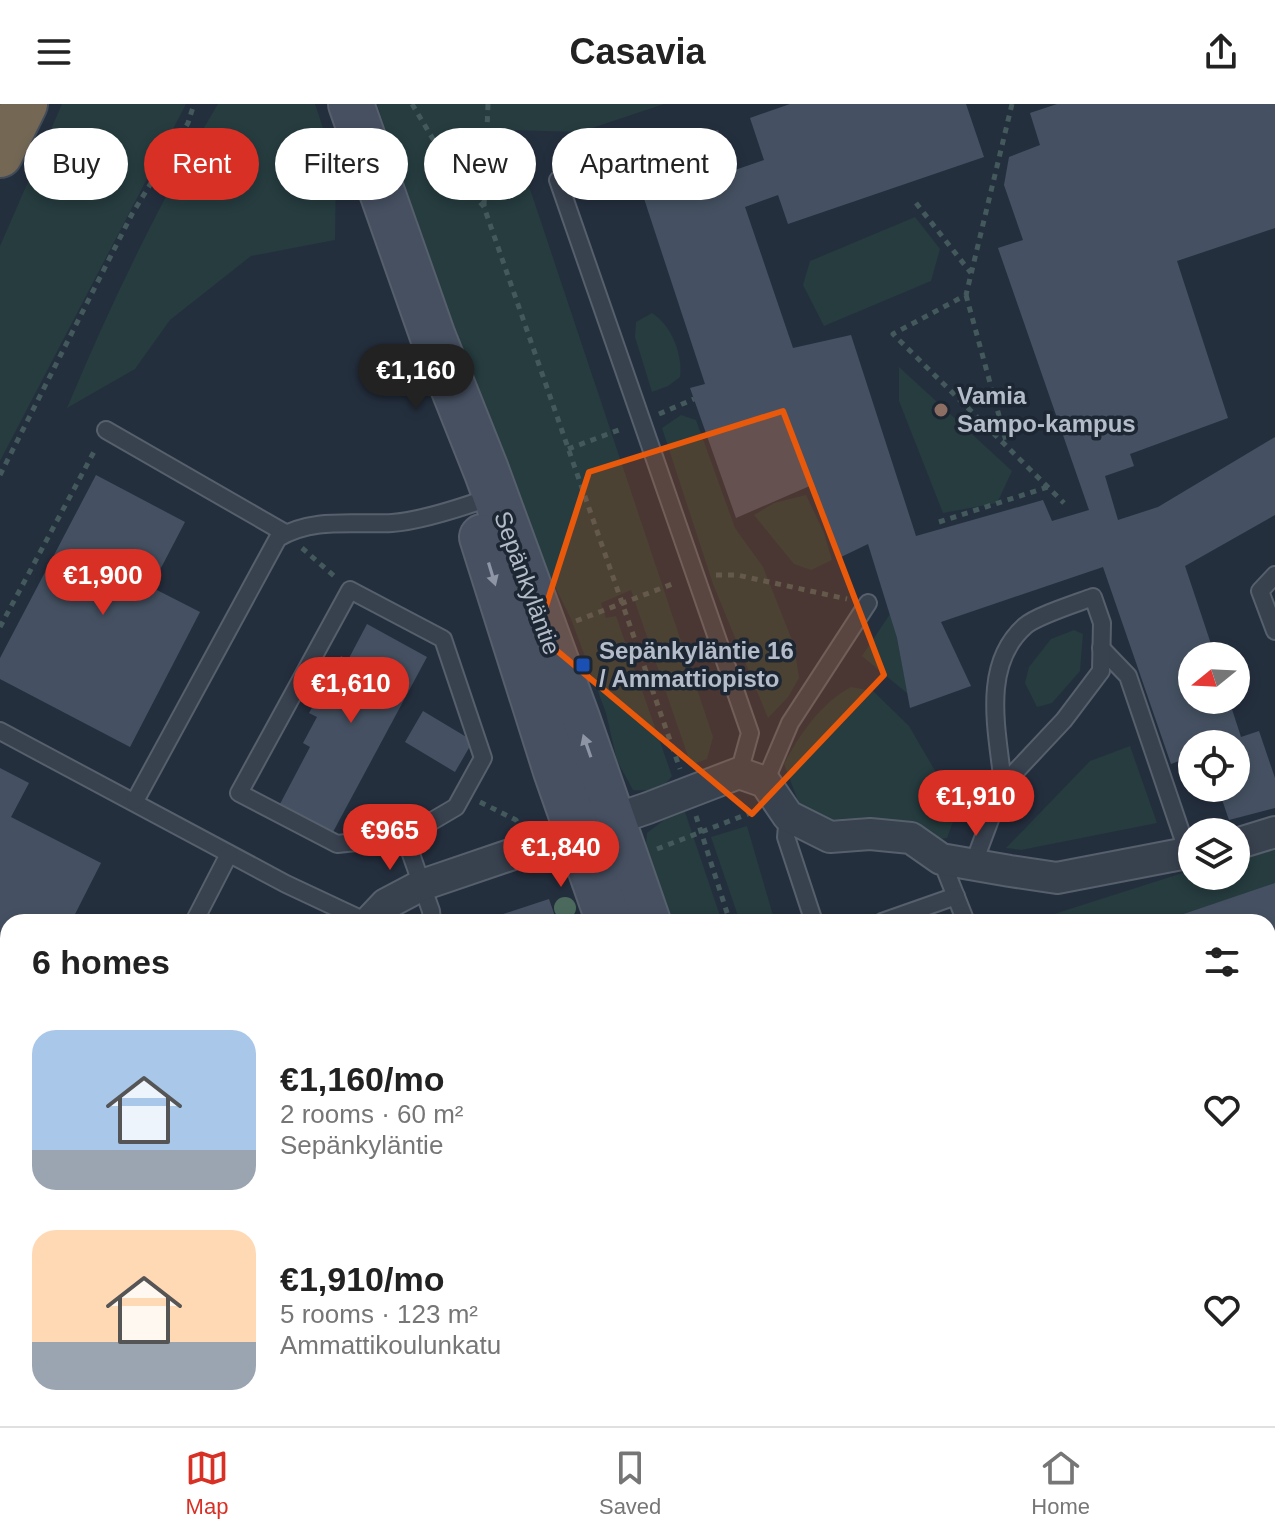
<!DOCTYPE html>
<meta charset="utf-8">
<style>
:root{--surface:#fff;--page:#f6f6f6;--text:#222;--muted:#767676;--line:#e0e0e0;--accent:#d93025}
body{margin:0;font-family:Helvetica,sans-serif;background:var(--page);color:var(--text);height:100vh;display:flex;flex-direction:column;font-size:30px;white-space:nowrap}
*{box-sizing:border-box;margin:0}
p{font-size:26px;color:var(--muted)}
.icon{flex:none;width:44px;height:44px;fill:none;stroke:currentColor;stroke-width:2;stroke-linecap:round;stroke-linejoin:round}
.map{position:relative;flex:1;overflow:hidden}
.details{position:absolute;left:0px;top:810px;width:1276px;height:512px;display:flex;flex-direction:column;background:var(--surface);border-radius:24px 24px 0 0;box-shadow:0 4px 12px #0003}
.details>*{flex:none}
.banner{position:absolute;left:24px;top:24px;width:800px;height:72px;display:flex;gap:16px}
.needle{width:52px;rotate:252deg}
.fabs{position:absolute;left:1178px;top:538px;display:grid;gap:16px}
.fabs a{display:grid;place-items:center;width:72px;height:72px;border-radius:50%;background:var(--surface);box-shadow:0 4px 12px #0003;font-size:40px}
.price{position:absolute;translate:-50% -68px;padding:0 18px;border-radius:28px;background:var(--accent);color:#fff;font-size:26px;line-height:52px;filter:drop-shadow(0 2px 4px #0008)}
.price::after{content:'';position:absolute;left:50%;top:48px;width:24px;height:18px;margin-left:-12px;background:inherit;clip-path:polygon(0 0,100% 0,50% 100%)}
.price.on{background:#222;color:#fff}
ul{padding:0;list-style:none}
li{display:flex;align-items:center;gap:24px;height:200px;padding:0 32px}
li span{display:grid;place-items:center;flex:none;width:224px;height:160px;border-radius:24px;color:#555}
li>.icon{margin-inline-start:auto}
span .icon{width:96px;height:96px;fill:#fffc;stroke-width:1}
li b{font-size:34px}
h2{display:flex;justify-content:space-between;align-items:center;height:96px;padding:0 32px;font-size:34px}
.tag{padding:0 28px;border-radius:36px;background:var(--surface);box-shadow:0 4px 12px #0003;font-size:28px;line-height:72px}
.tag.on{background:var(--accent);color:#fff}
header{display:flex;justify-content:space-between;align-items:center;height:104px;padding:0 32px;background:var(--surface);font-size:36px;font-weight:700}
.tabs{display:flex;justify-content:space-around;align-items:center;height:112px;border-top:2px solid var(--line);background:var(--surface);font-size:22px;color:var(--muted)}
.tabs a{display:grid;justify-items:center;gap:4px}
.tabs .on{color:var(--accent)}
.map>svg:first-child{display:block}
</style>
<header><svg class="icon" aria-label="menu" viewBox="0 0 24 24"><path d="M4 6h16M4 12h16M4 18h16"/></svg>Casavia<svg class="icon" aria-label="share" viewBox="0 0 24 24"><path d="M12 15V3M7 8l5-5 5 5M5 13v7h14v-7"/></svg></header>
<div class="map">
<svg width="1275" height="1322" viewBox="0 0 1275 1322">
<rect width="100%" height="100%" fill="#242f3e"/>
<g fill="#263c3f">
<polygon points="62,0 186,0 0,357 0,142"/>
<path d="M218 0H315L336 63 335 136 251 152 170 216 135 265 67 304C111 199 160 97 218 0Z"/>
<path d="M377 0H664L580 28 504 26 501 63 522 61 713 633 707 655 691 661 631 486 601 499 606 514 616 512 672 672C663 686 648 687 633 686L617 657 606 609 571 515 523 417 485 303 481 315Z"/>
<polygon points="915,113 940,145 931,177 824,222 803,181 810,157"/>
<path d="M652 209C671 221 683 250 680 273L668 282 652 288 635 233 636 218Z"/>
<polygon points="899,263 1012,367 997,399 943,409 899,297"/>
<polygon points="681,311 696,316 735,424 763,463 794,541 799,574 788,593 768,614 713,480 662,324"/>
<polygon points="806,391 824,429 832,456 811,466 794,460 754,411 774,399"/>
<polygon points="890,510 897,534 908,590 862,552"/>
<polygon points="1074,526 1083,530 1080,567 1052,599 1037,603 1025,579 1029,563 1051,535"/>
<path d="M851 583 873 587 909 622 941 677 954 715 947 734 932 736 907 721 869 713 827 716 800 702 784 660C800 630 821 599 851 583Z"/>
<polygon points="1130,642 1157,719 1021,746 1006,744 1090,657"/>
<polygon points="685,708 722,818 663,818 644,761 647,729 664,716"/>
<polygon points="747,722 775,818 740,818 711,733"/>
<polygon points="1275,736 1275,1155 1268,1157 1268,818 1029,818 1192,766 1192,772 1236,772 1236,750"/>
</g>
<g fill="#455162">
<polygon points="790,0 966,0 984,53 788,120 778,91 745,103 793,244 851,231 916,432 1043,396 1052,417 1089,406 998,144 1023,136 1004,81 1009,53 1040,41 1030,9 1057,0 1275,0 1275,124 1177,157 1228,314 1130,350 1134,362 1105,372 1118,416 1158,403 1275,333 1275,411 1185,462 1215,552 1192,552 1192,596 1229,596 1241,633 1259,627 1275,674 1275,704 1229,716 1218,684 1236,684 1236,640 1192,640 1192,652 1171,660 1103,463 941,518 971,582 910,604 897,534 868,440 839,454 812,381 736,414 690,284 705,280 630,52 718,26 732,67 764,56 750,14"/>
<polygon points="96,371 185,418 151,483 200,508 130,643 0,575 0,554"/>
<polygon points="367,520 427,553 333,728 280,700 310,643 303,639 317,613 309,609 341,552 348,556"/>
<polygon points="423,607 473,637 455,668 405,638"/>
<polygon points="0,664 29,679 11,713 101,759 71,818 8,818 8,995 0,1011"/>
<polygon points="1275,779 1275,853 1268,856 1268,818 1160,818"/>
<polygon points="549,795 557,818 482,818 482,817"/>
<polygon points="1269,1285 1275,1304 1275,1322 1204,1322 1202,1314 1268,1314"/>
<polygon points="284,1314 507,1314 502,1322 295,1322"/>
<polygon points="995,1314 1072,1314 1075,1322 997,1322"/>
</g>
<g fill="none" stroke-linecap="round" stroke-linejoin="round">
<defs>
<g id="lane">
<polyline points="558,76 750,629 739,669"/>
<polyline points="106,326 285,429"/>
<polyline points="1275,471 1260,487 1275,527"/>
<polygon points="350,486 443,535 483,654 456,703 405,733 337,740 239,689"/>
<polyline points="1101,544 1128,572 1188,749"/>
<polyline points="0,627 286,780 367,818"/>
<polyline points="765,678 790,619 868,499"/>
<path d="M135 697 278 434C314 413 352 421 392 419 420 417 466 402 494 392"/>
<polyline points="788,712 786,733 814,818"/>
<polyline points="405,733 431,807 432,818"/>
<polyline points="941,755 966,818"/>
<path d="M973 761 1003 681 1064 616 1101 567 1102 519 1093 493C1077 499 1036 512 1025 522 980 562 998 629 1003 681"/>
<polyline points="194,818 229,750"/>
<polyline points="882,818 956,792"/>
<polyline points="937,1314 939,1322"/>
<polyline points="1182,1314 1184,1322"/>
<polyline points="530,1322 544,1314"/>
<polyline points="800,1322 828,1314"/>
</g>
<g id="street">
<polyline points="1236,740 1275,728"/>
<polyline points="369,818 386,800 422,781 648,704 739,669 765,678 788,712 830,733 870,730 911,734 941,755 1010,767 1057,774 1192,748"/>
</g>
<g id="secondary">
<polyline points="351,0 433,233 486,366 577,614 648,818"/>
<polyline points="482,433 556,667 609,818"/>
<polyline points="789,1314 792,1322"/>
</g>
<g id="primary">
<polyline points="0,1248 8,1252"/>
<polyline points="0,1311 19,1322"/>
<polyline points="115,1314 128,1322"/>
<polyline points="204,1314 211,1322"/>
</g>
<polyline id="highway" points="0,51 25,0"/>
</defs>
<use href="#lane" stroke="#565f6c" stroke-width="20"/>
<use href="#street" stroke="#565f6c" stroke-width="34"/>
<use href="#secondary" stroke="#565f6c" stroke-width="48"/>
<use href="#primary" stroke="#414a57" stroke-width="48"/>
<use href="#highway" stroke="#434c59" stroke-width="48"/>
<g stroke="#44595c" stroke-width="5" stroke-dasharray="6 6" stroke-linecap="butt">
<polyline points="412,0 445,55 484,103 680,665"/>
<polyline points="1012,0 966,191 893,230 1064,399"/>
<polyline points="916,99 971,169"/>
<polyline points="484,102 488,0"/>
<polyline points="966,191 1007,341"/>
<polyline points="659,310 694,295"/>
<polyline points="568,345 624,324"/>
<polyline points="0,371 132,110 188,19 194,0"/>
<polyline points="939,418 1048,383"/>
<polyline points="302,444 334,472"/>
<polyline points="716,471 737,471 847,495"/>
<polyline points="576,517 675,479"/>
<polyline points="0,523 96,344"/>
<polyline points="480,698 516,716 519,721"/>
<polyline points="696,712 730,818"/>
<polyline points="657,745 753,708"/>
<polyline points="866,1314 868,1322"/>
</g>
<use href="#lane" stroke="#38414e" stroke-width="16"/>
<use href="#street" stroke="#38414e" stroke-width="30"/>
<use href="#secondary" stroke="#465061" stroke-width="44"/>
<use href="#primary" stroke="#56606e" stroke-width="44"/>
<use href="#highway" stroke="#746855" stroke-width="44"/>
</g>
<circle fill="#4b6a5d" cx="565" cy="804" r="11"/>
<defs><path id="oneway-solid" d="M-6-.8H1V-3.2L6.5 0L1 3.2V.8H-6Z" transform="scale(2)"/></defs>
<g fill="#8e96a5">
<use href="#oneway-solid" transform="translate(492 470) rotate(73)"/>
<use href="#oneway-solid" transform="translate(587 642) rotate(-109)"/>
</g>
<path fill="#e8590c" fill-opacity="0.2" stroke="#e8590c" stroke-width="6" stroke-linejoin="round" d="M783 307 884 571 752 710 537 530 589 368Z"/>
<circle fill="#8d6e63" stroke="#1d2633" stroke-width="3" cx="941" cy="306" r="8"/>
<rect fill="#1a4fb4" stroke="#1d2633" stroke-width="3" x="575" y="553" width="16" height="16" rx="4"/>
<g text-anchor="middle" stroke-width="7" stroke-linejoin="round" paint-order="stroke">
<g font-size="24" font-weight="bold" fill="#b4bcc9" stroke="#1d2633" text-anchor="start">
<text x="957" y="300">Vamia<tspan x="957" dy="28">Sampo-kampus</tspan></text>
<text x="599" y="555">Sepänkyläntie 16<tspan x="599" dy="28">/ Ammattiopisto</tspan></text>
</g>
<g font-size="24" fill="#b4bcc9" stroke="#1d2633">
<text transform="translate(527 479) rotate(70)" y="8">Sepänkyläntie</text>
</g>
</g>
</svg>
<div class="fabs">
<a><svg class="needle" viewBox="-14 -14 28 28"><path d="M0-13l5 13h-10z" fill="#e53935"/><path d="M0 13l5-13h-10z" fill="#767676"/></svg></a>
<a><svg class="icon" aria-label="locate" viewBox="0 0 24 24"><circle cx="12" cy="12" r="6"/><path d="M12 2v4M12 18v4M2 12h4M18 12h4"/></svg></a>
<a><svg class="icon" aria-label="layers" viewBox="0 0 24 24"><path d="M12 4l9 5-9 5-9-5zM3 14l9 5 9-5"/></svg></a>
</div>
<b class="price on" style="left:416px;top:308px">€1,160</b>
<b class="price" style="left:103px;top:513px">€1,900</b>
<b class="price" style="left:351px;top:621px">€1,610</b>
<b class="price" style="left:976px;top:734px">€1,910</b>
<b class="price" style="left:390px;top:768px">€965</b>
<b class="price" style="left:561px;top:785px">€1,840</b>
<div class="banner">
<a class="tag">Buy</a>
<a class="tag on">Rent</a>
<a class="tag">Filters</a>
<a class="tag">New</a>
<a class="tag">Apartment</a>
</div>
<section class="details">
<h2>6 homes<svg class="icon" aria-label="filters" viewBox="0 0 24 24"><path d="M4 7h16M4 17h16"/><circle cx="9" cy="7" r="2"/><circle cx="15" cy="17" r="2"/></svg></h2>
<ul>
<li><span style="background:linear-gradient(#a9c7e8 75%,#9aa5b1 0)"><svg class="icon" aria-label="home" viewBox="0 0 24 24"><path d="M3 11l9-7 9 7M6 9v11h12V9"/></svg></span><div><b>€1,160/mo</b><p>2 rooms · 60 m²</p><p>Sepänkyläntie</p></div><svg class="icon" aria-label="heart" viewBox="0 0 24 24"><path d="M12 20l-8-8c-3-5 5-10 8-4 3-6 11-1 8 4z"/></svg></li>
<li><span style="background:linear-gradient(#ffd9b3 70%,#9aa5b1 0)"><svg class="icon" aria-label="home" viewBox="0 0 24 24"><path d="M3 11l9-7 9 7M6 9v11h12V9"/></svg></span><div><b>€1,910/mo</b><p>5 rooms · 123 m²</p><p>Ammattikoulunkatu</p></div><svg class="icon" aria-label="heart" viewBox="0 0 24 24"><path d="M12 20l-8-8c-3-5 5-10 8-4 3-6 11-1 8 4z"/></svg></li>
</ul>
</section>
</div>
<nav class="tabs">
<a class="on"><svg class="icon" aria-label="map" viewBox="0 0 24 24"><path d="M3 6l6-2 6 2 6-2v14l-6 2-6-2-6 2zM9 4v14M15 6v14"/></svg>Map</a>
<a><svg class="icon" aria-label="saved" viewBox="0 0 24 24"><path d="M7 4h10v16l-5-4-5 4z"/></svg>Saved</a>
<a><svg class="icon" aria-label="home" viewBox="0 0 24 24"><path d="M3 11l9-7 9 7M6 9v11h12V9"/></svg>Home</a>
</nav>
